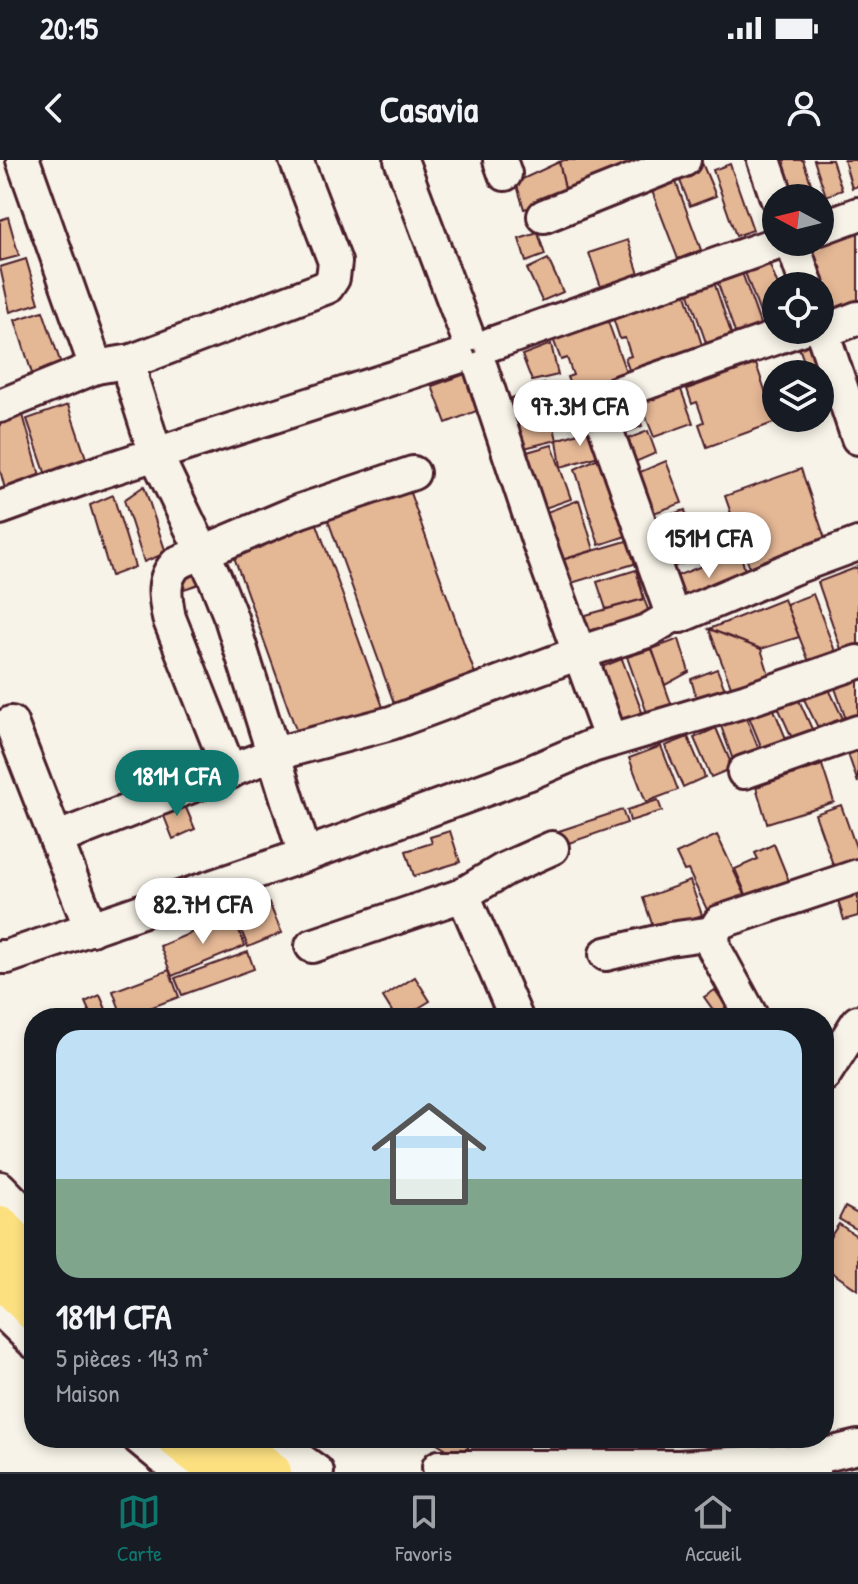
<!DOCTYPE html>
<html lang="fr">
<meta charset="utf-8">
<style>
:root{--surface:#171b24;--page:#20242c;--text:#f1f3f6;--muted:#9ea1a6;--line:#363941;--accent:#0f766e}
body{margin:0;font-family:"Patrick Hand",sans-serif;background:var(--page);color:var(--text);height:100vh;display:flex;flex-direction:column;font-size:30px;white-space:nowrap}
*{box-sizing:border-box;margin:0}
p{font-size:26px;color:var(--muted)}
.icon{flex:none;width:44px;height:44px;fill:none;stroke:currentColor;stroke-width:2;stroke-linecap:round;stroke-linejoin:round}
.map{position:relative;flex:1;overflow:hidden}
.sheet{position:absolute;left:24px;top:848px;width:810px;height:440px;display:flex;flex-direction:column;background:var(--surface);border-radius:32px;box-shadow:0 4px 12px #0003}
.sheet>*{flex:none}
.needle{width:52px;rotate:277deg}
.tools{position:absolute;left:762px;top:24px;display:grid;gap:16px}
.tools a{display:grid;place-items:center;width:72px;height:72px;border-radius:50%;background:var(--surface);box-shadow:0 4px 12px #0003;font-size:40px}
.price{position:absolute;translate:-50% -68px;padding:0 18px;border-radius:28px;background:#fff;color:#222;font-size:26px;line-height:52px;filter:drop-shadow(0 2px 4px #0008)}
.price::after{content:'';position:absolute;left:50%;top:48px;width:24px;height:18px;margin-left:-12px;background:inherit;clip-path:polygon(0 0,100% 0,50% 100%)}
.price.active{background:var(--accent);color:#fff}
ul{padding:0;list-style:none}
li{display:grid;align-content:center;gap:16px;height:424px;padding:0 32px}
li+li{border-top:2px solid var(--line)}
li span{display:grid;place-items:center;height:248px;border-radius:24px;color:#555}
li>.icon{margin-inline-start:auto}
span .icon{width:144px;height:144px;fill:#fffc;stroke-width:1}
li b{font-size:34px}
.status{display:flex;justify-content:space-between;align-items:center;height:56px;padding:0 40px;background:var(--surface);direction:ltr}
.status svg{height:22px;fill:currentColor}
header{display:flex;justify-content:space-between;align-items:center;height:104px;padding:0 32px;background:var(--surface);font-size:36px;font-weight:700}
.tabs{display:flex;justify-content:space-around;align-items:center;height:112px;border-top:2px solid var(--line);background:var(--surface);font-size:22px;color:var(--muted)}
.tabs a{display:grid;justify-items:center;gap:4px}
.tabs .active{color:var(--accent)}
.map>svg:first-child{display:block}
</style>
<div class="status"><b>20:15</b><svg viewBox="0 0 49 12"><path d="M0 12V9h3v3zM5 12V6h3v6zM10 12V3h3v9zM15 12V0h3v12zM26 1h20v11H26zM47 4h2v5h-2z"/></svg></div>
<header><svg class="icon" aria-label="back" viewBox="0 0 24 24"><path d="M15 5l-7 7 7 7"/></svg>Casavia<svg class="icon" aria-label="person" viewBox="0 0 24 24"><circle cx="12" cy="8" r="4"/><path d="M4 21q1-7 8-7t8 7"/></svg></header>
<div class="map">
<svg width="858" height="1312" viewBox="0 0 858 1312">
<rect width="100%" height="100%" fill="#f7f3e8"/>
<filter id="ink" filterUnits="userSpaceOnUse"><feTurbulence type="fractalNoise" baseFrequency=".0125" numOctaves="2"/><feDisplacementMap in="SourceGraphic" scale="16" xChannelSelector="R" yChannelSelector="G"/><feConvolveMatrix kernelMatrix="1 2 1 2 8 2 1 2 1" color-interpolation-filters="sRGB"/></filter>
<g filter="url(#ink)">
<g fill="#e4b795" stroke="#4a1f2b" stroke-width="2">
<polygon points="564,0 654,0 567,38 559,2"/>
<polygon points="776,0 803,0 816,38 789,38"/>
<polygon points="814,0 832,0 842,30 826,36"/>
<polygon points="844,0 858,0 858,26 852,28"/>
<polygon points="559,2 567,38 524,49 516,22"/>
<polygon points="702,3 716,36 690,46 677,13"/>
<polygon points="730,4 753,70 736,76 713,10"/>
<polygon points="676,22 701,90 678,99 652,31"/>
<polygon points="8,57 19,96 0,101 0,60"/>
<polygon points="858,66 858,144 829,154 821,128 826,127 820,107 814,108 806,83 820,82"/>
<polygon points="538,73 545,95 526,102 519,79"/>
<polygon points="628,80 639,114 601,127 589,93"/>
<polygon points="766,95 778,126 776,170 768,175 742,104"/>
<polygon points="26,99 39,143 10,152 0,107"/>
<polygon points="548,99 563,132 542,141 527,109"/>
<polygon points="739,104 765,178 740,187 714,112"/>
<polygon points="712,116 736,188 711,197 686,125"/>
<polygon points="684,128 707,201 634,224 625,198 631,196 625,178 620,179 611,152"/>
<polygon points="43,151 64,213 35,223 15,160"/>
<polygon points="606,156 631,226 599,233 576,241 567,217 573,215 567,198 561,200 552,176"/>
<polygon points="815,176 822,198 805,204 797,182"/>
<polygon points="551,184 558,215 532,221 522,195"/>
<polygon points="756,204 776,262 707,287 699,264 704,262 697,242 692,244 687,229"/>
<polygon points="471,212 484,248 446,263 432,226"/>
<polygon points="544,224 557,280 516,290 498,244"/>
<polygon points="680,227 693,263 654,277 640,242"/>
<polygon points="68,245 89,307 48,321 27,259"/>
<polygon points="637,253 642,266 614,277 609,263"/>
<polygon points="23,255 41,319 5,329 0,310 0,262"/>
<polygon points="590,269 609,293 561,307 557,280"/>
<polygon points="648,271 656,293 626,306 616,283"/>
<polygon points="552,285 571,339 539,350 520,294"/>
<polygon points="609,293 635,373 599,385 575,309"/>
<polygon points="666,301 682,343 648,355 633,315"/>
<polygon points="801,309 829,390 753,417 725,336"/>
<polygon points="405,319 475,514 394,543 324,349"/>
<polygon points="144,326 166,393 144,402 124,340"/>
<polygon points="113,335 135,407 111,416 90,345"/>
<polygon points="579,340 594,390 562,400 544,353"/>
<polygon points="685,350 697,399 668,408 650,361"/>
<polygon points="313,353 384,550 300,581 229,383"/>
<polygon points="630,380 637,403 565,425 562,400"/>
<polygon points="740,391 748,423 679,446 666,420"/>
<polygon points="193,406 199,424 184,429 178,411"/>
<polygon points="858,407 858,489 843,495 818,422"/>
<polygon points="636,410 644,439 606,449 597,422"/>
<polygon points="813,434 838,499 812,509 786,444"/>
<polygon points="644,439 652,460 584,481 575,458"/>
<polygon points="784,439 799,477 761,489 709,469"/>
<polygon points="709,469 761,489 771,521 734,534"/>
<polygon points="679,479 689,512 665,525 652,489"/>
<polygon points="652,489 675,555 651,564 627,497"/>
<polygon points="622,499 645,560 622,569 599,508"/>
<polygon points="717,509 729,540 700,550 691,519"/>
<polygon points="858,519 858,561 848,565 835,528"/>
<polygon points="827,525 847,567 823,578 803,537"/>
<polygon points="798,538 816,578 796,587 778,547"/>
<polygon points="773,547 789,586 765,596 749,557"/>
<polygon points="746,557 762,598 733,600 721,566"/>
<polygon points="716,568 733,608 711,617 694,578"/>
<polygon points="688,577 705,617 683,627 665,586"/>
<polygon points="858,578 858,623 844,582"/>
<polygon points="661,586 678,630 646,642 629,598"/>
<polygon points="822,605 834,642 767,663 756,627"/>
<polygon points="181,636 195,669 173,679 160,646"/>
<polygon points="658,640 662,651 630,661 627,650"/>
<polygon points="841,645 858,693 858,705 836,713 815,654"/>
<polygon points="622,650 627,663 563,685 559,671"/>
<polygon points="450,671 460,702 414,716 406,691 432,683 430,677"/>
<polygon points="717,675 748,741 711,758 688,710 684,711 676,694"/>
<polygon points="774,684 789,721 748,739 735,709 758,699 755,693"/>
<polygon points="690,721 702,755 655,772 643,738"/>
<polygon points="858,734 858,756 844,760 838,740"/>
<polygon points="269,743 282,773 248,787 236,757"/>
<polygon points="233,755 245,786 172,816 160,786"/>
<polygon points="248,792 254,809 182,835 175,818"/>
<polygon points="169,810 179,837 123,858 113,831"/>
<polygon points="415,817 430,841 402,858 396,858 383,837"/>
<polygon points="715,830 727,847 716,854 704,837"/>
<polygon points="100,835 108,854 92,858 85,842"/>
<polygon points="845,1047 858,1054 858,1070 839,1059"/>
<polygon points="839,1064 858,1077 858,1130 824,1107 824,1086"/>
<polygon points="429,1278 474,1278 461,1298"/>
</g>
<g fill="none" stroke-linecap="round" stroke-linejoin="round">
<defs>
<g id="minor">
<polyline points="23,0 96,207"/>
<polyline points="401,0 467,175"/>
<polyline points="500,0 505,14"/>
<polyline points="764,0 777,38"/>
<polyline points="544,56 684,0"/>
<polyline points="820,68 858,54"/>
<polyline points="792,82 807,126"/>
<polyline points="820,165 858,278"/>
<polyline points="798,170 617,233 606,240 603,261 672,454 680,456 793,408 858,384"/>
<polyline points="822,172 858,158"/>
<polyline points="491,184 781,82"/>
<polyline points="132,201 132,220 156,295 215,418 231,458 305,695"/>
<polyline points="481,208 539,383 611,580"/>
<polyline points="0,246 96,207 132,201 327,127 333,118 335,102 296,0"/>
<polyline points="0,348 100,312 458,197"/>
<polyline points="11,563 91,769"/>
<path d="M230 612 169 458C165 437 161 419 177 403L300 351 413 313"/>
<polyline points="744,612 858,572"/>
<polyline points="56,679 271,595 391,563 579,493 647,471 674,455"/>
<polyline points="460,736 505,709 552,688"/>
<polyline points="312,786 460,736 465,739 516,858"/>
<polyline points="606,794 669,779 713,773"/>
<polyline points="0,797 7,797 305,695 527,614 592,586 747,540 858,502"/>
<polyline points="752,858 714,788 713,773 720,762 858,716"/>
<polyline points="824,915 858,862"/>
<polyline points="0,1028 34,1063"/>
<polyline points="0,1149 34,1182"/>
<polyline points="139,1278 180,1312"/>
<polyline points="270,1278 317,1312"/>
<polyline points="796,1302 858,1287"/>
<polyline points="439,1307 679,1307 781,1301 796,1302 813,1312"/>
</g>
<g id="major">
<polyline points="0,1066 34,1102"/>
<polyline points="0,1115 34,1151"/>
<polyline points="177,1278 220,1312"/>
<polyline points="229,1278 271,1312"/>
</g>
</defs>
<use href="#minor" stroke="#4a1f2b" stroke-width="38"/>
<use href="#major" stroke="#4a1f2b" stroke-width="46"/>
<use href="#minor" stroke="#f7f3e8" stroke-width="32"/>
<use href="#major" stroke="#fce080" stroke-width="40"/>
</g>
</g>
</svg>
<div class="tools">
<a><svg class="needle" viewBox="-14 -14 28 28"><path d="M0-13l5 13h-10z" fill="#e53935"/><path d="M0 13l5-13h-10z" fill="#9ea1a6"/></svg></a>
<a><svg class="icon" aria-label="locate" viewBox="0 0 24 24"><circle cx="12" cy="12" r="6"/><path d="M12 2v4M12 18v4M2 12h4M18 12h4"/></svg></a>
<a><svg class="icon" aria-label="layers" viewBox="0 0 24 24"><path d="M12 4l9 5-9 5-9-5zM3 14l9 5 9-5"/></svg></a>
</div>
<b class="price" style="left:580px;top:288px">97.3M CFA</b>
<b class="price" style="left:709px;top:420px">151M CFA</b>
<b class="price active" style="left:177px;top:658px">181M CFA</b>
<b class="price" style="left:203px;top:786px">82.7M CFA</b>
<section class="sheet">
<ul>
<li><span style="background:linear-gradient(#bfe0f5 60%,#7fa58c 0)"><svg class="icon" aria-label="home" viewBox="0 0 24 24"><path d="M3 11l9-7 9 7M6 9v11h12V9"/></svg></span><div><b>181M CFA</b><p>5 pièces · 143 m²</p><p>Maison</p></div></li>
</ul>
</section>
</div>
<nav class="tabs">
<a class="active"><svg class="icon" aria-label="map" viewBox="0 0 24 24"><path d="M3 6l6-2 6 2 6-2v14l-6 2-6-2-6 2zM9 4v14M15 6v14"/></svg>Carte</a>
<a><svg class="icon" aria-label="saved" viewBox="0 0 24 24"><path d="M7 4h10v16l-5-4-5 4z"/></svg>Favoris</a>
<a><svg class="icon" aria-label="home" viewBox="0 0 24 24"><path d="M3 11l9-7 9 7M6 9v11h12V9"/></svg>Accueil</a>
</nav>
